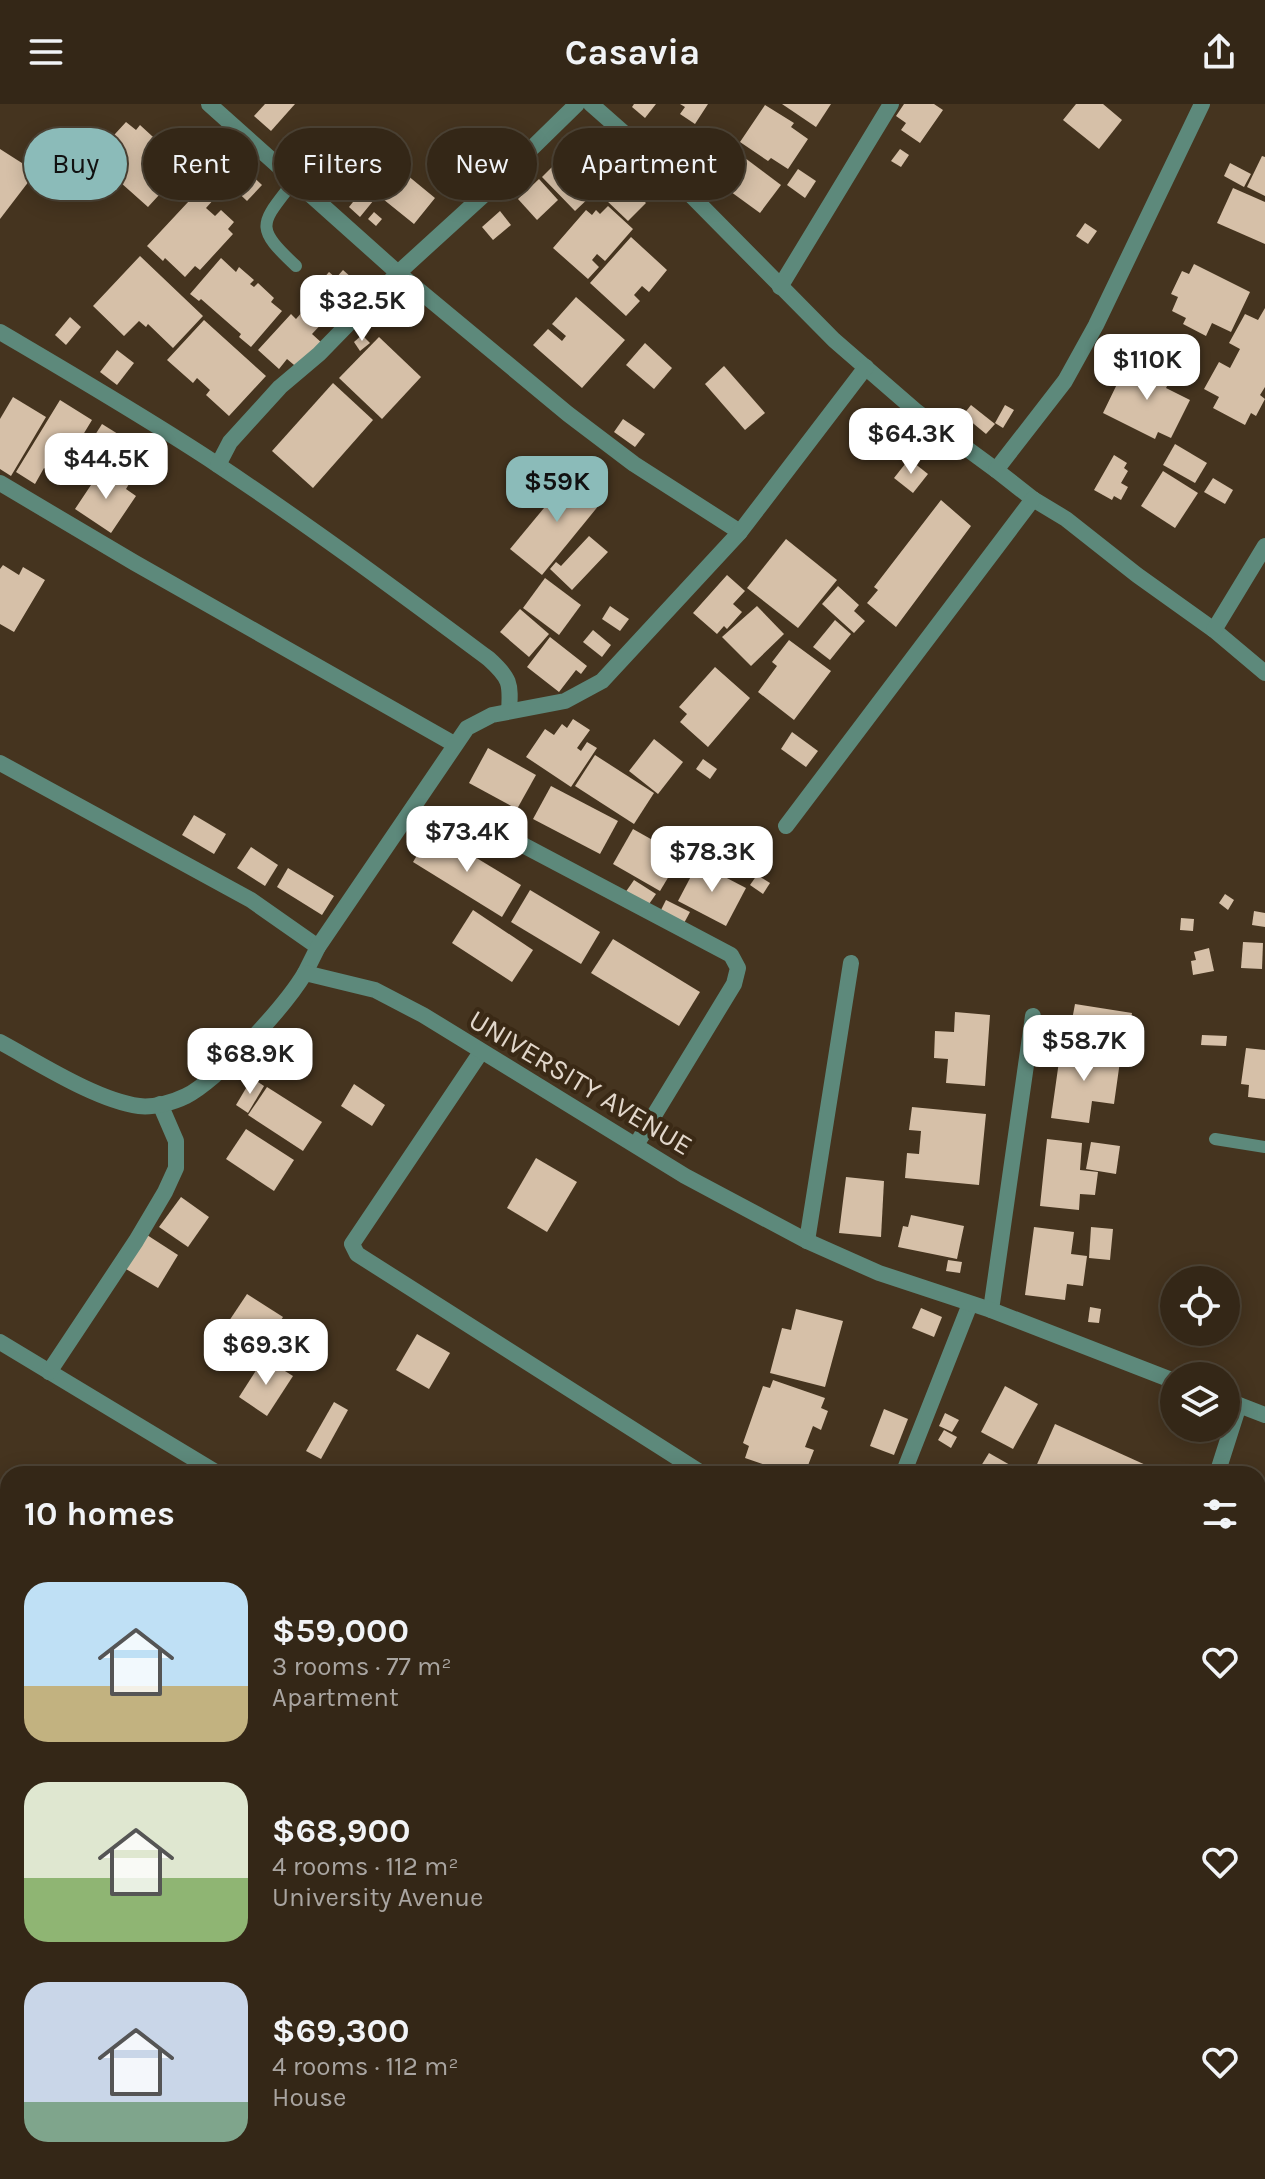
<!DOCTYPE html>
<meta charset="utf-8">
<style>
:root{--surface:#342717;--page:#3f3324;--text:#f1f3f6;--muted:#a9a5a1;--line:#4e4436;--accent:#8bbbb9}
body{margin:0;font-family:Karla,sans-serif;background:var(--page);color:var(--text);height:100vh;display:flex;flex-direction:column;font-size:30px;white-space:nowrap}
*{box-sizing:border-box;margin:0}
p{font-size:26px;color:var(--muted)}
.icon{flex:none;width:44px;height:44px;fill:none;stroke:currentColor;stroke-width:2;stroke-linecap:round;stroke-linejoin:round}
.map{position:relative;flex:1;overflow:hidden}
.side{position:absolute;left:0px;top:1362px;width:1266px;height:714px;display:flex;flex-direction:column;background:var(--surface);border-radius:24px 24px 0 0;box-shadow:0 4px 20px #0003,0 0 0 2px var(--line)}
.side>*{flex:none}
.guide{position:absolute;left:24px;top:24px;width:800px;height:72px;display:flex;gap:16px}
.buttons{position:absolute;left:1160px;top:1162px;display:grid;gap:16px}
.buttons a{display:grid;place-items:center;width:80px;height:80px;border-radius:50%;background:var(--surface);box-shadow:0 4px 20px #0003,0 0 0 2px var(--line);font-size:40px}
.price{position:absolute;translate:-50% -68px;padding:0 18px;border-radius:16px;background:#fff;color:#222;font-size:26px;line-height:52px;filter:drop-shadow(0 2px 4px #0008)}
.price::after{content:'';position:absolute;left:50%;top:48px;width:24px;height:18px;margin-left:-12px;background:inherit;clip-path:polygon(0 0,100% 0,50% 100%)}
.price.on{background:var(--accent);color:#111}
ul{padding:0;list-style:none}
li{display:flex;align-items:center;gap:24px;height:200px;padding:0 24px}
li span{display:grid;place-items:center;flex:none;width:224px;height:160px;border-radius:24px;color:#555}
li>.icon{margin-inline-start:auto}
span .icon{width:96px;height:96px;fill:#fffc;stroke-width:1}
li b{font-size:34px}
h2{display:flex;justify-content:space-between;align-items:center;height:96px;padding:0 24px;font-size:34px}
.pill{padding:0 28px;border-radius:36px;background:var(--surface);box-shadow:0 4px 20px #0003,0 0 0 2px var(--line);font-size:28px;line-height:72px}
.pill.on{background:var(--accent);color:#111}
header{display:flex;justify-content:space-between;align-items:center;height:104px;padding:0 24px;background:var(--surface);font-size:36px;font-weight:700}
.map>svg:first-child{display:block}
</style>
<header><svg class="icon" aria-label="menu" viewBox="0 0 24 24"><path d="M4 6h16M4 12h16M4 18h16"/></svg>Casavia<svg class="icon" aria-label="share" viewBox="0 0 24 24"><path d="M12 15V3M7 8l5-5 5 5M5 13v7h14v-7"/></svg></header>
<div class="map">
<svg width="1265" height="2075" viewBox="0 0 1265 2075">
<rect width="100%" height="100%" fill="#45341f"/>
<g fill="#d6c0a8">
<polygon points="265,0 295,0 271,27 254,12"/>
<polygon points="634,0 656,0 645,14 632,3"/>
<polygon points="680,0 708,0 695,20 680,10 685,3"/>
<polygon points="782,0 831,0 816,23"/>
<polygon points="904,0 934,0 943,6 920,39 901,26 906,19 896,12"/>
<polygon points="1076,0 1103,0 1122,16 1099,45 1063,16"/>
<polygon points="765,1 794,19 791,23 808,35 788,65 771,54 768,57 740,38"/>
<polygon points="126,18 136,26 140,21 164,43 159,48 181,67 148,103 93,54"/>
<polygon points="344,22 356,32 340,50 329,40"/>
<polygon points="486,25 495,34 491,38 497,44 470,71 455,56"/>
<polygon points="362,34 435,94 414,120 378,91 360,113 349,103 353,98 327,77"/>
<polygon points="0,45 36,68 0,115"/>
<polygon points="900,45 909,51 901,63 891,57"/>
<polygon points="737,48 781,81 760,109 716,77"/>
<polygon points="324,51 336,62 320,78 309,66"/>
<polygon points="1262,52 1265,53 1265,92 1247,83"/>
<polygon points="560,55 579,75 571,83 578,90 586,83 593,90 575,107 542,73"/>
<polygon points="601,56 646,99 628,117 583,74"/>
<polygon points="707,58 715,67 705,76 698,67"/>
<polygon points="1230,59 1251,70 1244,83 1224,72"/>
<polygon points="245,65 262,81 247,97 230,81"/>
<polygon points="798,65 816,77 805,94 787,81"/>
<polygon points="539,75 558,96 537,116 518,95"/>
<polygon points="203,82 215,94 206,104 215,112 221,106 234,118 228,125 233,130 200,166 195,162 185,173 165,154 163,157 147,142"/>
<polygon points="1233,84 1265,98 1265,140 1217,119"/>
<polygon points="608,102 633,125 605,157 597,150 592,156 599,163 588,175 553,144 586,106 592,111 596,106 600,110"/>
<polygon points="500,107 511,121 493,136 482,123"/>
<polygon points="374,108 382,115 376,122 368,115"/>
<polygon points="1085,119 1097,127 1088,140 1076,132"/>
<polygon points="631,133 667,166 649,188 642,182 634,191 640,197 626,212 590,179"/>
<polygon points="140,152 203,212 173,244 148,220 146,223 139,217 124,232 93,202"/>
<polygon points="221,154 236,168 239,163 254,176 250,180 254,183 258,179 274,194 271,198 282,207 251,243 239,233 241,230 201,195 199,197 190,190"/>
<polygon points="1194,160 1250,188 1231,228 1212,219 1206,232 1183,220 1186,214 1172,207 1178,193 1171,190 1182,167 1189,170"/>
<polygon points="343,166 361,182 354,190 362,197 337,224 326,215 312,230 323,240 300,266 287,255 279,265 258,246 291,210 296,215 311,198 306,194 329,168 336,174"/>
<polygon points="576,193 625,236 582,284 533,241 548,225 562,237 566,232 552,220"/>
<polygon points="1265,204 1265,283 1260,291 1265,295 1256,312 1251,309 1245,321 1213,304 1219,293 1204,285 1219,258 1230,264 1240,245 1229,239 1245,210 1258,216"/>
<polygon points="70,213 81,223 66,241 55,231"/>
<polygon points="204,216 266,272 229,312 206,291 210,286 197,274 193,279 167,256"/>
<polygon points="362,231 370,239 360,247 354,238"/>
<polygon points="379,233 421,273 382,315 339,274"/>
<polygon points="645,239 672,264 654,285 626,261"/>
<polygon points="117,246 134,259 117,281 100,268"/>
<polygon points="1138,254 1173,271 1166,284 1190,296 1171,334 1158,328 1155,335 1103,309 1119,276 1125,279"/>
<polygon points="724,262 765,309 745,326 705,280"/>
<polygon points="333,279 373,316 313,384 272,347"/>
<polygon points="13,293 46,313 11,372 0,365 0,315"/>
<polygon points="60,296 92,316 58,372 44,364 35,380 16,368"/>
<polygon points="971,301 995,320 986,330 963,311"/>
<polygon points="1005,301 1014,306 1003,324 995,319"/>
<polygon points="623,315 645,330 635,343 614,328"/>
<polygon points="102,320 118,330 105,349 90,339"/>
<polygon points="1175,340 1207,359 1195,379 1163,361"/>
<polygon points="1114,351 1127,359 1124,364 1128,367 1121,379 1128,383 1121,396 1114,392 1112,396 1094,386"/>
<polygon points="909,355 928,370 913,389 894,374"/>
<polygon points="1163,367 1198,389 1175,424 1141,402"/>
<polygon points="99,369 109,375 113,369 129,380 126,385 136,392 111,429 75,405"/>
<polygon points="573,369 604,395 542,471 510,445"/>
<polygon points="1213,374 1233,386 1225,400 1204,388"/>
<polygon points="941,396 971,422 896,523 867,499 878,486 874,483"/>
<polygon points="589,432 608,448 572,486 550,465 556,458 561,462"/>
<polygon points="786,435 837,476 798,524 747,484"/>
<polygon points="3,461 19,471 23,463 45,476 14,528 0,520 0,465"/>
<polygon points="727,471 745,487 733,500 742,508 727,525 724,522 717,530 693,509"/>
<polygon points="545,474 581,501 559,531 523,504"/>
<polygon points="838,482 859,501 854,507 865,517 854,529 822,500"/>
<polygon points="610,502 629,515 620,527 602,515"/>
<polygon points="757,502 784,530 751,562 722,533"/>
<polygon points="520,505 549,530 529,553 500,528"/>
<polygon points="835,516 851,530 830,556 813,543"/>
<polygon points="593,526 611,541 602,553 583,538"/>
<polygon points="550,533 587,562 581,570 576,566 559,588 527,563"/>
<polygon points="789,536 831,567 794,616 758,588 777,562 772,558"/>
<polygon points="715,563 750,594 708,643 680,618 687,610 679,603"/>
<polygon points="573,615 590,626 577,644 581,647 587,638 597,644 571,683 526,653 545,625 554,631 562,620 567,624"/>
<polygon points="792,628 818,647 806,663 781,645"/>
<polygon points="654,635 683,658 658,690 629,667"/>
<polygon points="488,644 536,671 517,705 469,679"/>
<polygon points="595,651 654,689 634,720 575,682"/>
<polygon points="703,655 717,665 710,675 696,665"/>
<polygon points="551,682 618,717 600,750 533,715"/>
<polygon points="194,711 226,730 214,750 182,731"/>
<polygon points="633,725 681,752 660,787 613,760"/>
<polygon points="724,725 747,738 735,758 713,745"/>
<polygon points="432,727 521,781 502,813 413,758"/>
<polygon points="251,743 278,761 265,782 237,764"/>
<polygon points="698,759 746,784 726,822 678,797"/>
<polygon points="288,764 334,792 322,811 277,783"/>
<polygon points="757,771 770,779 763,790 750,781"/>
<polygon points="634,776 656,790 647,803 625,789"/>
<polygon points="530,786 600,828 581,860 511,818"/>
<polygon points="1225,790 1234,796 1228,806 1219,799"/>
<polygon points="666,796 690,808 683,821 660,808"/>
<polygon points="473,806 533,846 512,878 452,839"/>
<polygon points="1254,807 1265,809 1265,823 1252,821"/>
<polygon points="1181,814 1194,815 1193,827 1180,826"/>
<polygon points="613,835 700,888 679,922 591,869"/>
<polygon points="1243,838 1263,839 1262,865 1241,864"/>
<polygon points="1209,844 1214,867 1193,871 1191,857 1196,856 1194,848"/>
<polygon points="1075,900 1132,909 1126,941 1064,932 1066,915 1072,916"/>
<polygon points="955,908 990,911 985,982 946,979 948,955 934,954 935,927 954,928"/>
<polygon points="1202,931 1227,932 1226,942 1201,941"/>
<polygon points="1061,943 1121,950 1114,1000 1092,997 1089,1019 1051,1014"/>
<polygon points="1246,944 1265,946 1265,995 1248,993 1249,981 1241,980"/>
<polygon points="252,974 264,982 248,1009 236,1001"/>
<polygon points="354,980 385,1001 372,1022 341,1002"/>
<polygon points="267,983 322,1018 303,1047 248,1011"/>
<polygon points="912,1003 986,1010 979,1081 905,1074 907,1049 919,1050 921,1027 909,1026"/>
<polygon points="246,1025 294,1056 274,1087 226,1055"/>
<polygon points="1047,1035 1082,1039 1080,1066 1098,1068 1095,1091 1080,1090 1079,1106 1040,1102"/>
<polygon points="1091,1038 1120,1042 1116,1070 1086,1065"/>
<polygon points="536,1054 577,1078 547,1128 507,1104"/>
<polygon points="846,1073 884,1077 881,1133 839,1129"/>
<polygon points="181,1093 209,1113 188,1143 159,1123"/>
<polygon points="911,1111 964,1122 957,1155 898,1143 903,1122 908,1123"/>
<polygon points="1034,1123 1074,1128 1071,1150 1087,1152 1083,1182 1067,1180 1065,1196 1025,1191"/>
<polygon points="1091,1123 1113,1125 1110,1156 1089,1154"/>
<polygon points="147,1131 178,1151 158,1184 126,1165"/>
<polygon points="948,1156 962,1158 960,1169 946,1167"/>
<polygon points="247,1190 283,1213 261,1247 225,1223"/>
<polygon points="1090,1203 1101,1205 1099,1219 1088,1218"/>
<polygon points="921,1204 942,1213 934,1233 912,1224"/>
<polygon points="796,1205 843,1217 825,1283 770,1269 782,1224 791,1226"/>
<polygon points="417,1230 450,1249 429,1285 396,1266"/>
<polygon points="264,1254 293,1272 267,1312 239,1293"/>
<polygon points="773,1276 825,1294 821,1304 828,1307 821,1326 813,1322 805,1343 814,1346 807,1364 801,1362 798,1370 791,1370 745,1354 749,1342 743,1339 763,1282 770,1284"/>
<polygon points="1005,1282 1038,1300 1013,1345 981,1328"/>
<polygon points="334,1298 348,1306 321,1355 306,1347"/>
<polygon points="884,1305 908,1315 894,1351 870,1342"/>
<polygon points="945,1309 959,1316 952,1328 939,1322"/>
<polygon points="1055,1320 1148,1362 1144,1370 1040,1370 1034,1367"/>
<polygon points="944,1326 957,1333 951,1344 938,1336"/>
<polygon points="989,1349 1026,1370 976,1370"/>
<polygon points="926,1360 941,1365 939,1370 922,1370"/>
<polygon points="1258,1377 1265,1380 1265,1430 1258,1428"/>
<polygon points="1261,1430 1265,1432 1265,1455 1258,1452"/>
<polygon points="1258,1458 1265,1460 1265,1529 1258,1527"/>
<polygon points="8,1549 8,1592 0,1587 0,1564"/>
<polygon points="1261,1636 1265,1639 1265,1699 1258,1695 1258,1641"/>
<polygon points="0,1639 8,1644 8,1688 0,1684"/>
<polygon points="5,1691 8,1693 8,1763 0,1777 0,1700"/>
<polygon points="1,1781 8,1786 8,1820 0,1815"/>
<polygon points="1258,1809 1265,1813 1265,1844 1258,1841"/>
<polygon points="0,1826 8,1831 8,1838 0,1851"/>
<polygon points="1258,1936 1265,1936 1265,1977 1258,1976"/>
<polygon points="1258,2040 1265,2042 1265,2075 1232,2073 1234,2068 1258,2068"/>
<polygon points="74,2068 135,2068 145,2075 75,2075 71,2072"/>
<polygon points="292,2068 302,2068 314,2075 288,2075"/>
<polygon points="790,2068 815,2068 812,2075 787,2075"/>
<polygon points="828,2068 885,2068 883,2075 827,2075"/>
<polygon points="913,2068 954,2068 952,2075 912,2075"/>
<polygon points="960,2068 1038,2068 1038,2075 959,2075"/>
</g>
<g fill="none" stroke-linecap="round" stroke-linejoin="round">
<g stroke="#5d897b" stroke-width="12">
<path d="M294 77C261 120 253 122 296 162"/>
<polyline points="1215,1035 1265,1043"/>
</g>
<g stroke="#5d897b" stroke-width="16">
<polyline points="209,0 398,169 568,310 634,360 740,428"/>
<polyline points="591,0 667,67 834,236 917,308 996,366"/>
<polyline points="1202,0 1096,221 1065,277 996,366 1033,395 1066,415 1137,471 1214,526 1265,569"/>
<polyline points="780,183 891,0"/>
<path d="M0 228C73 271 147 314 218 361 310 422 400 489 489 555 510 574 511 579 509 607"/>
<polyline points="218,361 230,338 280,283 319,250 398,169 488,87 577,0"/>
<polyline points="0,379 135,459 454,640"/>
<polyline points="1214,526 1265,442"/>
<polyline points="0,659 251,796 318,843"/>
<polyline points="485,721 731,851 738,864 734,880 636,1041"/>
<polyline points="786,722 1033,395"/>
<polyline points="305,869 318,843 467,624 492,611 565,597 602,577 740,428 866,263"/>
<polyline points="481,948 352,1140 357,1150 703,1370"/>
<polyline points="807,1137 851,859"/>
<polyline points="991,1206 1033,912"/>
<polyline points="0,1238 219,1370"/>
<polyline points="49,1268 136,1137 165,1088 176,1064 176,1037 160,1000"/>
<polyline points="903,1370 970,1200"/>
<polyline points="1217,1370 1239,1301"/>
<polyline points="0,1388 8,1394"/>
<polyline points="0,1526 8,1512"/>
<polyline points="1258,1568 1265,1572"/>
<polyline points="1258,1714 1265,1718"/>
<polyline points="1258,1851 1265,1854"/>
<polyline points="1121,2075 1162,2075"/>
</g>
<g stroke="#5d897b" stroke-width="16">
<path d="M0 938C39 959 96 996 139 1002 153 1004 174 998 186 992 219 975 286 901 305 869L375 886 423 911 685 1072 807 1137 879 1169 991 1206 1174 1277"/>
<polyline points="1226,1296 1265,1311"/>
</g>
</g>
<g text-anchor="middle" stroke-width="8" stroke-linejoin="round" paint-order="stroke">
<g font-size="28" fill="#e2d7cb" stroke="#3a2915">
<text transform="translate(581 978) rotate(31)" y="10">UNIVERSITY AVENUE</text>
</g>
</g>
</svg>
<div class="buttons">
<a><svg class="icon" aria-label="locate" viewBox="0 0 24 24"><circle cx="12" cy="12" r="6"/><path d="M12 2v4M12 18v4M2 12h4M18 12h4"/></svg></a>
<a><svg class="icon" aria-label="layers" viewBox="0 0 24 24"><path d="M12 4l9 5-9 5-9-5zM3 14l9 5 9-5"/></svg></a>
</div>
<b class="price" style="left:362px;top:239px">$32.5K</b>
<b class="price" style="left:1147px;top:298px">$110K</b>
<b class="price" style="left:911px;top:372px">$64.3K</b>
<b class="price" style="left:106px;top:397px">$44.5K</b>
<b class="price on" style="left:557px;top:420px">$59K</b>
<b class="price" style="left:467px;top:770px">$73.4K</b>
<b class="price" style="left:712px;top:790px">$78.3K</b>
<b class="price" style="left:1084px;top:979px">$58.7K</b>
<b class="price" style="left:250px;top:992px">$68.9K</b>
<b class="price" style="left:266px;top:1283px">$69.3K</b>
<div class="guide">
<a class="pill on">Buy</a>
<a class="pill">Rent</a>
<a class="pill">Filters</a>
<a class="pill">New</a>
<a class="pill">Apartment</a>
</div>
<section class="side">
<h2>10 homes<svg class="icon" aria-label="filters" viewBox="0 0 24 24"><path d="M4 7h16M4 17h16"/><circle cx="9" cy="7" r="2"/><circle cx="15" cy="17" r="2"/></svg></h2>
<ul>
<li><span style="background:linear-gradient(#bfe0f5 65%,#c2b280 0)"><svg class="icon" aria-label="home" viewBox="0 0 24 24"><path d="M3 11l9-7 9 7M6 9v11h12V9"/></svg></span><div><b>$59,000</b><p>3 rooms · 77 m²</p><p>Apartment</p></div><svg class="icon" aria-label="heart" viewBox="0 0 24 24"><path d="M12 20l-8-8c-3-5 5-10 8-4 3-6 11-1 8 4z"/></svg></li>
<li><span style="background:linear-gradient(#dfe7d0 60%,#8fb573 0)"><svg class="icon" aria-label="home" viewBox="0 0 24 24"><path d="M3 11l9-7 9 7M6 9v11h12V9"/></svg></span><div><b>$68,900</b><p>4 rooms · 112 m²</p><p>University Avenue</p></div><svg class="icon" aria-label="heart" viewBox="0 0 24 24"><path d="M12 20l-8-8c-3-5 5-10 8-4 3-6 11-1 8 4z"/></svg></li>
<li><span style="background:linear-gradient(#c9d6e8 75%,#7fa58c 0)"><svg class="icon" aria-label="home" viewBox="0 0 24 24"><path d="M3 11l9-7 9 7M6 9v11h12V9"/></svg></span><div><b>$69,300</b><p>4 rooms · 112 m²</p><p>House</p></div><svg class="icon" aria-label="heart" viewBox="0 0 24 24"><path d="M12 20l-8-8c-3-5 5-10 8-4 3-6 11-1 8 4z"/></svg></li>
</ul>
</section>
</div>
